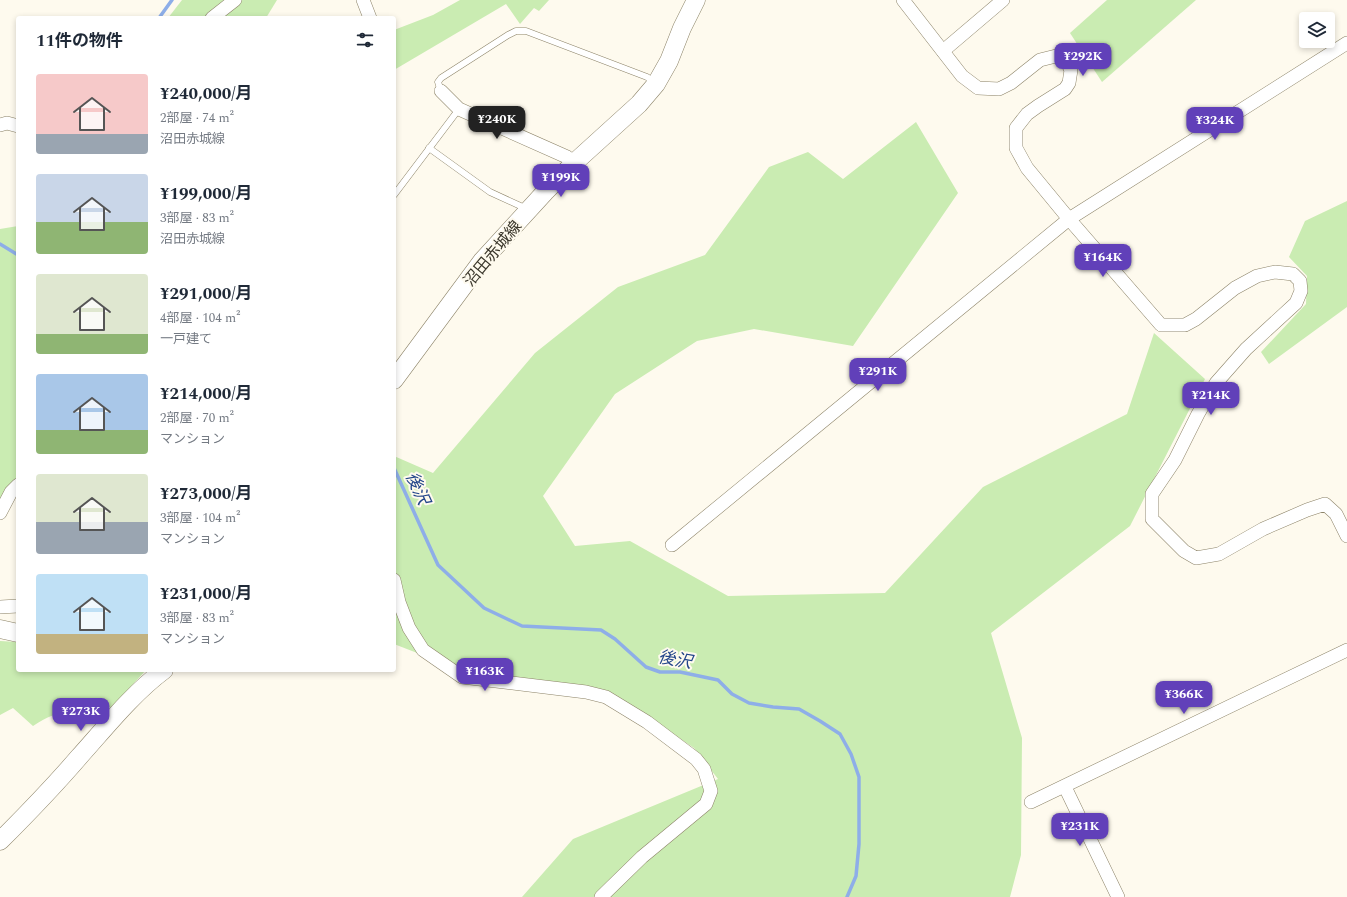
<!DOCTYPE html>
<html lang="ja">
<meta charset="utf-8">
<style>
:root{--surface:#fff;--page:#f2f2f3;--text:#1f2937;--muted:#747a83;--accent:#6140b9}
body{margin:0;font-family:Spectral,"Noto Sans JP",serif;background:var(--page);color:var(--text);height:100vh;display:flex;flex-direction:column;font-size:15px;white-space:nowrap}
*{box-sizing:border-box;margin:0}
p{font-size:13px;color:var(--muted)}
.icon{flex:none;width:22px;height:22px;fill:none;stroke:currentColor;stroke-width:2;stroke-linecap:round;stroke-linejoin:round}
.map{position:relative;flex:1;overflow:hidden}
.panel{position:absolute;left:16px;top:16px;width:380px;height:656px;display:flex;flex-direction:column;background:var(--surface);border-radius:4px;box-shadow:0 2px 6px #0003}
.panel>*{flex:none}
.fabs{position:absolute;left:1299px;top:12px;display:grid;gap:8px}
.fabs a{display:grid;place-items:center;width:36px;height:36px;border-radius:4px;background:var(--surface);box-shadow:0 2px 6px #0003;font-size:20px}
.price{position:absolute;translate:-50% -34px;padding:0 9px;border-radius:8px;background:var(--accent);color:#fff;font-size:13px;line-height:26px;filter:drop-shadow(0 1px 2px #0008)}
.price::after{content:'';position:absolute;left:50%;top:24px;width:12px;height:9px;margin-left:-6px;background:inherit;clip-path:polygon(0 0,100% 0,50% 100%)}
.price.active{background:#222;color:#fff}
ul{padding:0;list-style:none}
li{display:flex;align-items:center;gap:12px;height:100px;padding:0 20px}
li span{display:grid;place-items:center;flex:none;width:112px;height:80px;border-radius:4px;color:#555}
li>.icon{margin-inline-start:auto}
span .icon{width:48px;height:48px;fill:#fffc;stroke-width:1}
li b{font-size:17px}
h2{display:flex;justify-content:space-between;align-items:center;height:48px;padding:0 20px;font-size:17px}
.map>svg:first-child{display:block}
</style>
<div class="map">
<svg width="1347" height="897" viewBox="0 0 1347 897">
<rect width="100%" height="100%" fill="#fefaee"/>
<g fill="#caecb2">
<polygon points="182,0 277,0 266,18 168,18"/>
<polygon points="460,0 549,0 539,11 534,8 520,24 506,4 394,70 394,30 433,15"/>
<polygon points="1107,0 1196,0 1102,82 1070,33"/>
<polygon points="916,122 958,193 853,346 754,329 697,341 615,394 543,496 575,546 630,541 728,596 885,593 983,487 1127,414 1154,333 1205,379 1130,526 991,633 1022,738 1021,855 1010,897 522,897 573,839 718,779 694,748 610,692 466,672 394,644 394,456 433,473 535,353 618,287 705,255 769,167 808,152 843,179"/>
<polygon points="1347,201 1347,307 1269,364 1261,352 1306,304 1307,276 1289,257 1305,221"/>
<polygon points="18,226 18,476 10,485 0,504 0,229"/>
<path d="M0 641 18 642V670H146L125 693 117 707C84 709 61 707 33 726L13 708 0 715Z"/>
</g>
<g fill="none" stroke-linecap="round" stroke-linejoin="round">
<g stroke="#8eaee8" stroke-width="3.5">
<polyline points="159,18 172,0"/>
<polyline points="0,244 18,255"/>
<polyline points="394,468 438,565 484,608 522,626 601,630 615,639 646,667 660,672 680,672 718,680 732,694 749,703 773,707 799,709 820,721 840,734 851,754 859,777 859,844 856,876 847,897"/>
</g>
<defs>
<g id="lane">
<polyline points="441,91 438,82 441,78 508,35 516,31 526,31 647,77 655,83"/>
<polyline points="429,148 490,192 527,209"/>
<polyline points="394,195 459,109"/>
</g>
<g id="street">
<polyline points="363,0 370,18"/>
<polyline points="903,0 962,76 978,88 999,89 1011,83 1040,60 1056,56 1066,60 1071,70 1069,83 1065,89 1038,106 1027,114 1016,128 1016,148 1027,168 1069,219 1161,325 1185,325 1196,319 1235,288 1257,276 1275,272 1293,274 1300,281 1301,291 1296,303 1246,349 1216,383 1198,414 1175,460 1152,494 1152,519 1184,551 1196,558 1219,554 1263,529 1307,510 1325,504 1336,514 1347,536"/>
<polyline points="212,18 235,0"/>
<polyline points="943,51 1003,0"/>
<polyline points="441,91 459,109 567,157 574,163"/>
<polyline points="0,125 7,123 18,126"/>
<polyline points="0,513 11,492 18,485"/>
<polyline points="672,545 1069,219 1347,43"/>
<polyline points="394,580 399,602 409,628 423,650 462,677 586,692 606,697 647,722 696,759 704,769 711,791 706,804 642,857 601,897"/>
<polyline points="0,607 18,606"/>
<polyline points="1065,787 1118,897"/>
<polyline points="1031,802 1347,650"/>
</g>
<g id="secondary">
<polyline points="394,380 482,261 545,192 574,163 639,104 656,84 669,61 682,28 696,0"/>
<polyline points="0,629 18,633"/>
<path d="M0 841C27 814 54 786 79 757 106 727 132 694 164 670"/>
</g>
</defs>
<use href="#lane" stroke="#8c8368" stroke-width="7"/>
<use href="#street" stroke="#8c8368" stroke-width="14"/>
<use href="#secondary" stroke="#8c8368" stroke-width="19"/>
<use href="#lane" stroke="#fff" stroke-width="6"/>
<use href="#street" stroke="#fff" stroke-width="13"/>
<use href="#secondary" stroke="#fff" stroke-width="18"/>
</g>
<g text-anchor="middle" stroke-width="4" stroke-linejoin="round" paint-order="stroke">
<g font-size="16" fill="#3a362b" stroke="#fefaee">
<text transform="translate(492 253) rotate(-50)" y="6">沼田赤城線</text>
</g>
<g font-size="17" font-style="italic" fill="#22458a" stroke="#fefaee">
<text transform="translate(418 488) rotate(65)" y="6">後沢</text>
<text transform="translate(675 659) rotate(10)" y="6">後沢</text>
</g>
</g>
</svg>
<div class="fabs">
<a><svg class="icon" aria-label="layers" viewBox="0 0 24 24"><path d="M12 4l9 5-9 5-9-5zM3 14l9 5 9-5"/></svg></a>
</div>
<b class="price" style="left:1083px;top:77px">¥292K</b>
<b class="price active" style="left:497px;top:140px">¥240K</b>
<b class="price" style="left:1215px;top:141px">¥324K</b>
<b class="price" style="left:561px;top:198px">¥199K</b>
<b class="price" style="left:1103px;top:278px">¥164K</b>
<b class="price" style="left:878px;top:392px">¥291K</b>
<b class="price" style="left:1211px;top:416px">¥214K</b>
<b class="price" style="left:485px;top:692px">¥163K</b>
<b class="price" style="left:1184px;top:715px">¥366K</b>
<b class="price" style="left:81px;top:732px">¥273K</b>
<b class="price" style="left:1080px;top:847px">¥231K</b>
<section class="panel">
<h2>11件の物件<svg class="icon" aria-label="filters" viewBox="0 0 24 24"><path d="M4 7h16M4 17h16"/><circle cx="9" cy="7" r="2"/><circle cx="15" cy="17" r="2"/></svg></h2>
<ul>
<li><span style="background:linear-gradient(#f6c9c9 75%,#9aa5b1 0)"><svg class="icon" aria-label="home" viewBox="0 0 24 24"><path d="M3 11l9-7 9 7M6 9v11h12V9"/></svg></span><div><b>¥240,000/月</b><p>2部屋 · 74 m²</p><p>沼田赤城線</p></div></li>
<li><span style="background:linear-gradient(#c9d6e8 60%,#8fb573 0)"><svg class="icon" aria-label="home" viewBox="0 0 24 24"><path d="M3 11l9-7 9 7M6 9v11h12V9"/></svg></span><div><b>¥199,000/月</b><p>3部屋 · 83 m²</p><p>沼田赤城線</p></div></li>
<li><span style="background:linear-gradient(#dfe7d0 75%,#8fb573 0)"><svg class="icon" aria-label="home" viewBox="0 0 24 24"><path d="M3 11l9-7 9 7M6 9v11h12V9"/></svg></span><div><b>¥291,000/月</b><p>4部屋 · 104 m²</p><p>一戸建て</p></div></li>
<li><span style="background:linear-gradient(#a9c7e8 70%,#8fb573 0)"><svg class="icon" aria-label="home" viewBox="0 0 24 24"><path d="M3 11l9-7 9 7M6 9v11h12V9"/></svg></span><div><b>¥214,000/月</b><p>2部屋 · 70 m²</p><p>マンション</p></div></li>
<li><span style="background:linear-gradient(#dfe7d0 60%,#9aa5b1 0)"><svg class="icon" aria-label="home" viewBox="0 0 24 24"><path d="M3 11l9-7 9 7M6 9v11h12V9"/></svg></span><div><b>¥273,000/月</b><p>3部屋 · 104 m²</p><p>マンション</p></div></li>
<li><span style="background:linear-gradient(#bfe0f5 75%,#c2b280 0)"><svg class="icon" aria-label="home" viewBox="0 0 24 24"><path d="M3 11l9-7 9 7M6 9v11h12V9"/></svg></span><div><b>¥231,000/月</b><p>3部屋 · 83 m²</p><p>マンション</p></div></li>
</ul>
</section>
</div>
